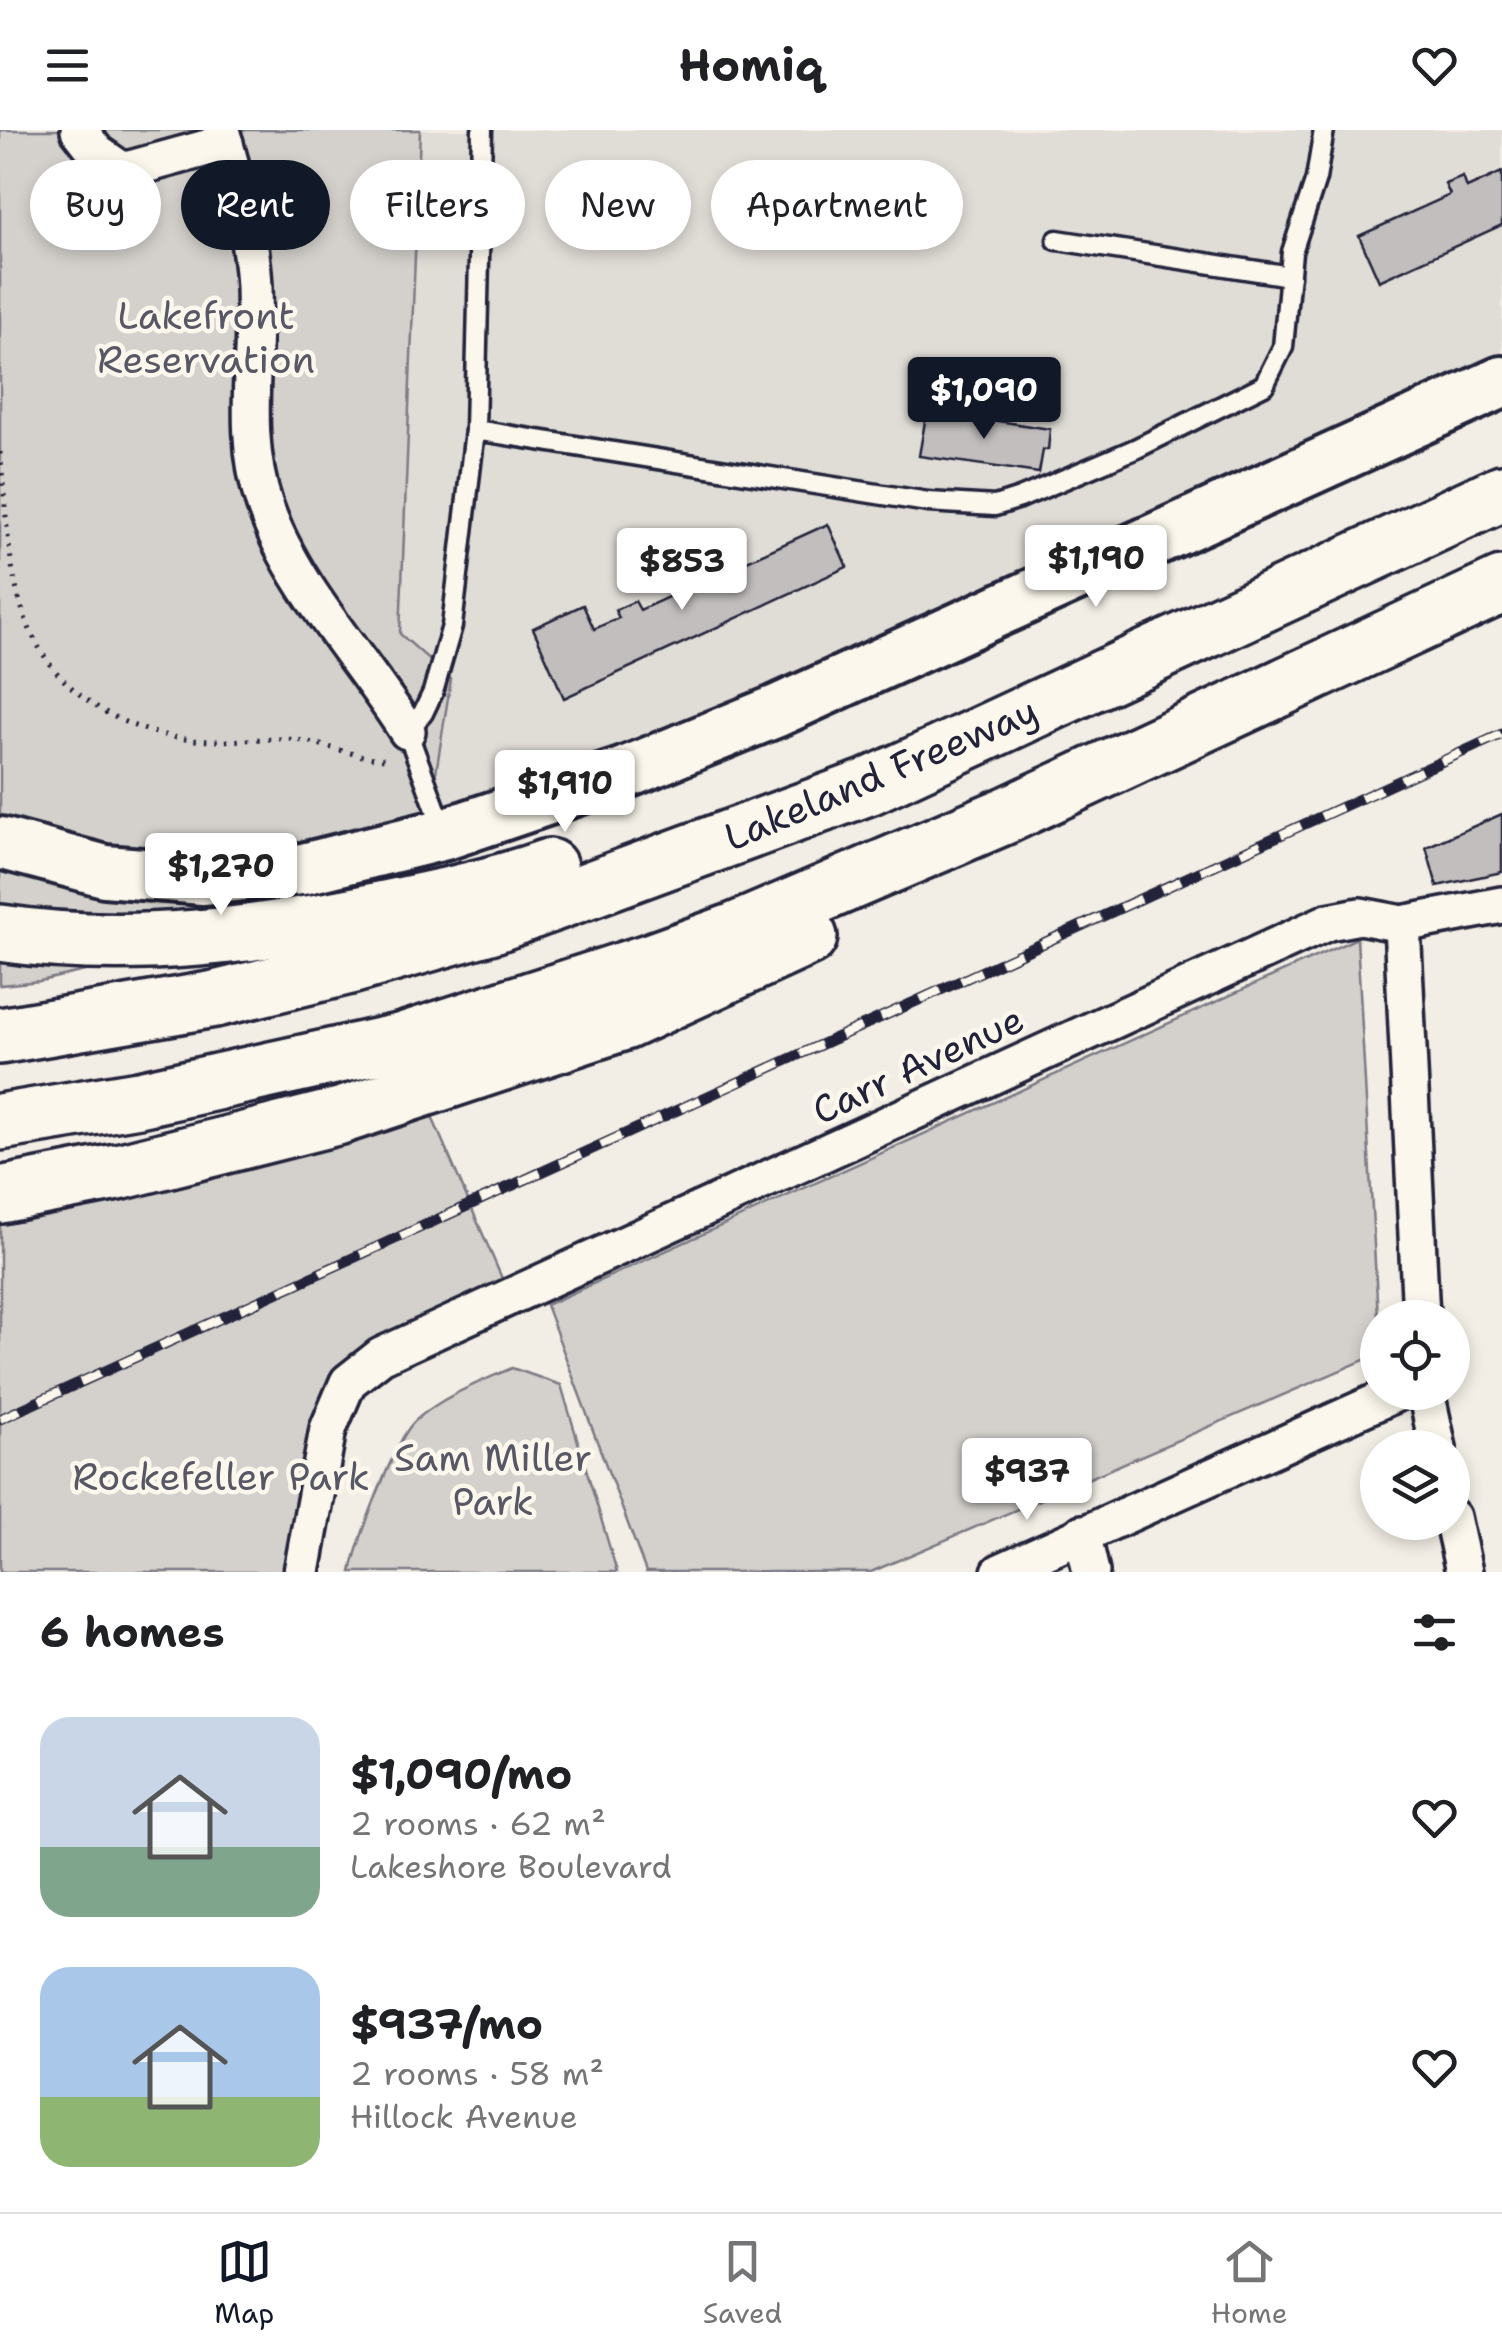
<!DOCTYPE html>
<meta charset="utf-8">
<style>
:root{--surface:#fff;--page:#f2f2f2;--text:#202124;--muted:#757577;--line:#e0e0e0;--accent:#111827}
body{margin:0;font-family:"Shantell Sans",sans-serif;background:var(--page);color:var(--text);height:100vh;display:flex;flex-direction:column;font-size:38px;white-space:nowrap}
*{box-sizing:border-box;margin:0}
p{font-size:32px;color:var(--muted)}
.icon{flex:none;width:55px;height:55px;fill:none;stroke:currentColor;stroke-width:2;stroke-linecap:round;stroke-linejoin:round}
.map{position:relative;height:1442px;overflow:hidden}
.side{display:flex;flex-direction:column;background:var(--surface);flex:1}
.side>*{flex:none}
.top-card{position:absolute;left:30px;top:30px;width:1000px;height:90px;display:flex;gap:20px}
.tools{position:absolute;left:1360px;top:1170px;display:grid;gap:20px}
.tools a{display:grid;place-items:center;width:110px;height:110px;border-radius:50%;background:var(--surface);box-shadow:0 5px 15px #0003;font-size:50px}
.price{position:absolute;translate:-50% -85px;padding:0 22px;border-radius:10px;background:#fff;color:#222;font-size:32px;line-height:65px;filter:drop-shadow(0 2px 5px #0008)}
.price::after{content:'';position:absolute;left:50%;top:60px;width:30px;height:22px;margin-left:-15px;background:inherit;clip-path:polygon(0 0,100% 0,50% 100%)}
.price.current{background:var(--accent);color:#fff}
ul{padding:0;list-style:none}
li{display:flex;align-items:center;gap:30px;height:250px;padding:0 40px}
li span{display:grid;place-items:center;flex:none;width:280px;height:200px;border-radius:30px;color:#555}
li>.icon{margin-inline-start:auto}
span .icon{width:120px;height:120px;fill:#fffc;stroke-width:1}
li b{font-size:42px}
h2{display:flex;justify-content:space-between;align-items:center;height:120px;padding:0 40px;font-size:42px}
.chip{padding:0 35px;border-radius:45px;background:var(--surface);box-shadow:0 5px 15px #0003;font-size:35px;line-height:90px}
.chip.current{background:var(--accent);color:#fff}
header{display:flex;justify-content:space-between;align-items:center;height:130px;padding:0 40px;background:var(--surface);font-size:45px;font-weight:700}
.tab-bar{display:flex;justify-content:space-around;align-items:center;height:140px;border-top:2px solid var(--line);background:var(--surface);font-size:28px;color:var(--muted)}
.tab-bar a{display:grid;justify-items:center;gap:5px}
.tab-bar .current{color:var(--accent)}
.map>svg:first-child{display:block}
</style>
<header><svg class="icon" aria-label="menu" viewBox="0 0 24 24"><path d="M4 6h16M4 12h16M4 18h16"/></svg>Homiq<svg class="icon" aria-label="heart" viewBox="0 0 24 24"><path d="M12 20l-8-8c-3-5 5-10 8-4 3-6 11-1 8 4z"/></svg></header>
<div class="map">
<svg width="1502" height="1442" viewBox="0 0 1502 1442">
<rect width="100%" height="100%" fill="#f2eee5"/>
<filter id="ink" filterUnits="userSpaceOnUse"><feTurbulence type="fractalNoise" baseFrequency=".01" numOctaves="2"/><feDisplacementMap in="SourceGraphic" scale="20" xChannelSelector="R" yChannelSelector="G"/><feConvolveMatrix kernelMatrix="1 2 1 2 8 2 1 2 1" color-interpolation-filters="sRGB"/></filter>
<g filter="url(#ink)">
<polygon fill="#e0dcd6" points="420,0 1502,0 1502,252 445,704 400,505"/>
<g fill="#d4d1cc" stroke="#7b7a84" stroke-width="2.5">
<polygon points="0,0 420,0 400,504 451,549 429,686 331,716 230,728 127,723 0,689"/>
<path d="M0 730 280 762V774C186 786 94 785 0 782Z"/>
<polygon points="1357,808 1378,1187 1376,1225 871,1442 646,1442 546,1175"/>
<polygon points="0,816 93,827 94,839 40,851 0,855"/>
<polygon points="420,959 510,1167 358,1241 302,1442 0,1442 0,1065"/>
<path d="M512 1238 561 1255 617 1442H351C357 1413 395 1309 415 1291 441 1267 480 1252 512 1238Z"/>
</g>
<g fill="#c2bebe" stroke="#22223b" stroke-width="2.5">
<polygon points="1502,42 1502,95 1379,151 1359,106 1450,65 1445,54 1463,47 1467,58"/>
<polygon points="927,280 1050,299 1048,320 1043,320 1039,343 919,326"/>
<polygon points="828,394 847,437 564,568 533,498 583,475 594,499 619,488 615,480 635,471 640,480"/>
<polygon points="1502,684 1502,742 1437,756 1426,717"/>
</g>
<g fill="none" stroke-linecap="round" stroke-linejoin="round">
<defs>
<g id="lane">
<polyline points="1057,110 1290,146"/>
<polyline points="475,300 928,372 995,376 1020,368 1135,319 1264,255 1283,217 1292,122 1316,49 1324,0"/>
<polyline points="444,701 407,601 423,583 433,562 452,496 475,300 482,0"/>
</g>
<g id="street">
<polyline points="79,0 97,23 123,41 225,13"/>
<path d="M221 0C235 51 252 104 254 157 257 231 240 303 265 376 293 457 362 529 407 601"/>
<polyline points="1402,794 1421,1188"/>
<polyline points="1426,1262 1438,1318"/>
<polyline points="1452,1387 1464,1442"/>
<polyline points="1082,1403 1091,1442"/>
<polyline points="302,1442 328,1299 348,1252 381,1226 1328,792 1360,786 1402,794 1502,775"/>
<polyline points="1000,1442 1399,1262"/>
</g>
<polyline id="secondary" points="0,713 105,741 204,749 303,739 445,704 622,644 777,581 1502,252"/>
<g id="highway">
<path d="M0 803C131 823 266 805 394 777 447 766 498 755 549 737"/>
<polyline points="0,906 215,869 350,836 496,794 868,657 1502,363"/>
<polyline points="0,992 139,969 403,911 649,832 735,801 1007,685 1502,455"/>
<polyline points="0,1065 122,1041 340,986 624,892 809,807"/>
</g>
</defs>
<use href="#lane" stroke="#22223b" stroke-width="25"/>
<use href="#street" stroke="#22223b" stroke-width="42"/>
<use href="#secondary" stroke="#22223b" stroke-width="58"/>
<use href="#highway" stroke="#22223b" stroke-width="62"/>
<path stroke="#22223b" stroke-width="5" stroke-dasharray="2.5 8" stroke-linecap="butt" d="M0 322C11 419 4 515 94 575 124 595 158 606 193 610 224 613 254 608 285 609 321 610 353 629 389 629"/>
<use href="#lane" stroke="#fbf7ec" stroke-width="18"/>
<use href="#street" stroke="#fbf7ec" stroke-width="35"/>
<use href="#secondary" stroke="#fbf7ec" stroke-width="50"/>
<use href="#highway" stroke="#fbf7ec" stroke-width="55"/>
<defs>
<polyline id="rail" points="0,1289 1502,604"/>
</defs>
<use href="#rail" stroke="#22223b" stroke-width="11"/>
<use href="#rail" stroke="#fbf7ec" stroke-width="8" stroke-dasharray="22" stroke-linecap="butt"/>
</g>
</g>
<g text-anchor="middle" stroke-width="9" stroke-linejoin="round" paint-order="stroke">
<g font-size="38" fill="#575766" stroke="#fbf7ec">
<text x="206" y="199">Lakefront<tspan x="206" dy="44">Reservation</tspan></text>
<text x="493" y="1341">Sam Miller<tspan x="493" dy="44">Park</tspan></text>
<text x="221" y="1360">Rockefeller Park</text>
</g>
<g font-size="38" fill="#22223b" stroke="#fbf7ec">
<text transform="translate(881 644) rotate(-23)" y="13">Lakeland Freeway</text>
<text transform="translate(918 935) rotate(-25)" y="13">Carr Avenue</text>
</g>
</g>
</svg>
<div class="tools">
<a><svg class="icon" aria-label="locate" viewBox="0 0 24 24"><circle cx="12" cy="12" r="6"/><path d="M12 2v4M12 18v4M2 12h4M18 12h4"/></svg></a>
<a><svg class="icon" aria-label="layers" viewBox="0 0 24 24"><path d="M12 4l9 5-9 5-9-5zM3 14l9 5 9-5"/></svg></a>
</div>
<b class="price current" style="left:984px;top:312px">$1,090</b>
<b class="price" style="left:1096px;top:480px">$1,190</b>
<b class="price" style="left:682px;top:483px">$853</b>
<b class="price" style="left:565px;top:705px">$1,910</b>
<b class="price" style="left:221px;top:788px">$1,270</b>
<b class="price" style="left:1027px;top:1393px">$937</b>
<div class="top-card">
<a class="chip">Buy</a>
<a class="chip current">Rent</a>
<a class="chip">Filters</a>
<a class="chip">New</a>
<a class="chip">Apartment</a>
</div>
</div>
<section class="side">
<h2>6 homes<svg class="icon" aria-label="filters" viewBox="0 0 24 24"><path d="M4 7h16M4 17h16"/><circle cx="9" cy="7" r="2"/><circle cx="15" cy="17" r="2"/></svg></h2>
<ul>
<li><span style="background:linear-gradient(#c9d6e8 65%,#7fa58c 0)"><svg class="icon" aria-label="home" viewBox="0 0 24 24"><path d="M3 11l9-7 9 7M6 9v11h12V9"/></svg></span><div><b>$1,090/mo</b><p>2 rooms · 62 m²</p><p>Lakeshore Boulevard</p></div><svg class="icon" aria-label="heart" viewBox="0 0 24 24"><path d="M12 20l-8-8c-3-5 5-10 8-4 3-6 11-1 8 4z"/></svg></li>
<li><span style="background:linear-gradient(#a9c7e8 65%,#8fb573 0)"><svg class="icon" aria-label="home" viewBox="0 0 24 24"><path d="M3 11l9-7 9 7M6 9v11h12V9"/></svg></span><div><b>$937/mo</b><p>2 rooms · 58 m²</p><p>Hillock Avenue</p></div><svg class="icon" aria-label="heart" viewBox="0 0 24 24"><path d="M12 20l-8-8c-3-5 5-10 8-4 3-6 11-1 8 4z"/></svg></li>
</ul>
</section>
<nav class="tab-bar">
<a class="current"><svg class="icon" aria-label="map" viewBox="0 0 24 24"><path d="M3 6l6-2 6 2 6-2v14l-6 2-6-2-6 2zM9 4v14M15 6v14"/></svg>Map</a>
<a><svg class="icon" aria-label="saved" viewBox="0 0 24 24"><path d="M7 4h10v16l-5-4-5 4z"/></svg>Saved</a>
<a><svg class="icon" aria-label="home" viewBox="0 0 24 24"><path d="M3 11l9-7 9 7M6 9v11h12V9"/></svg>Home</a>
</nav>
